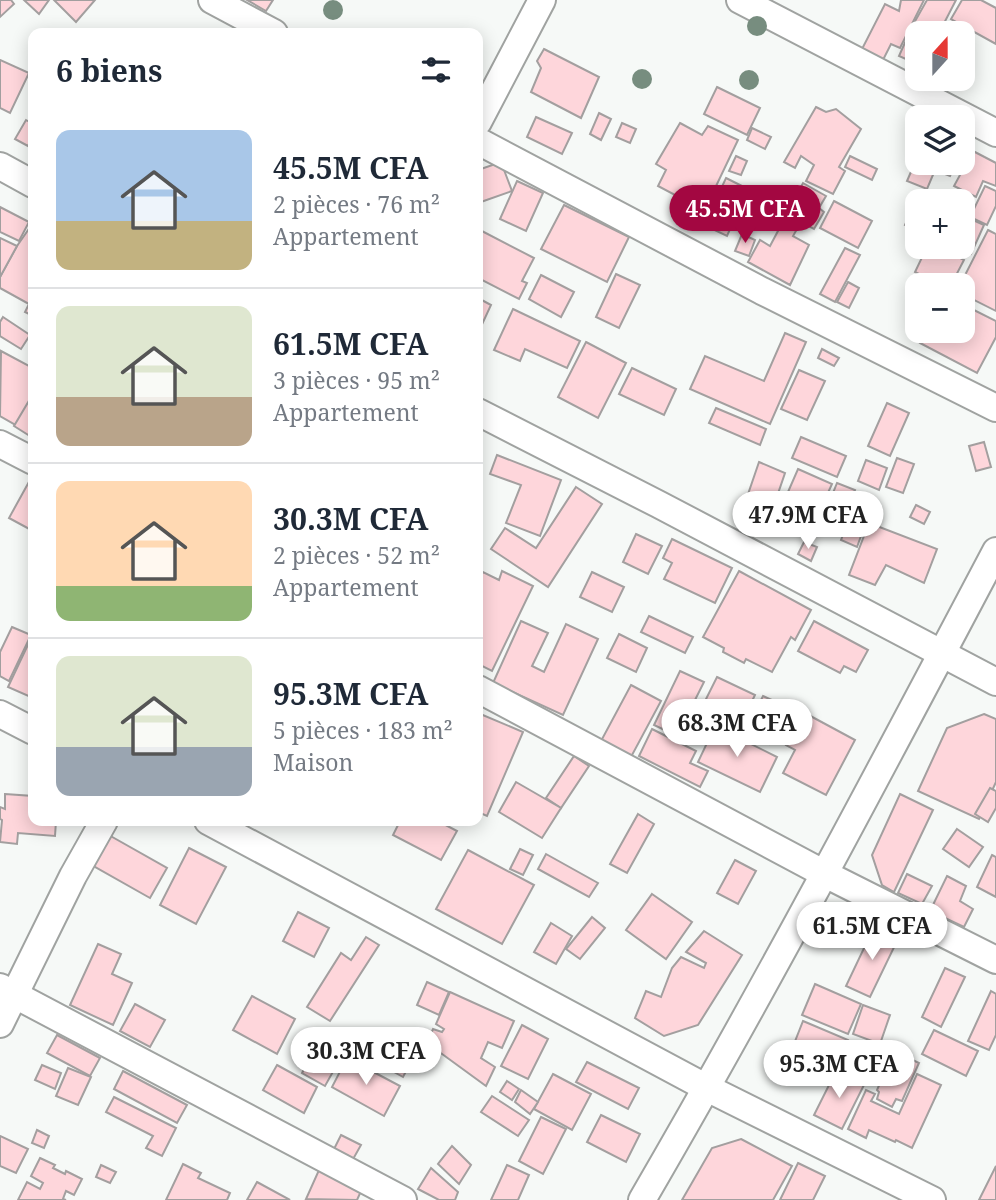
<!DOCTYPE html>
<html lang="fr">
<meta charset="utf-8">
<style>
:root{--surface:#fff;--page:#f2f2f3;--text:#1f2937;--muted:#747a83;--line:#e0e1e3;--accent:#a30741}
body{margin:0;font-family:"Noto Serif",serif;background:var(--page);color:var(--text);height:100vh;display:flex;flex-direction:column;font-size:26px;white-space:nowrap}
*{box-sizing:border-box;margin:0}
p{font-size:23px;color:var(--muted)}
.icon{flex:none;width:38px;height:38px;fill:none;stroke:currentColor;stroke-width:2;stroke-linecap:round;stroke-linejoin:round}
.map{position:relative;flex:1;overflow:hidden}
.details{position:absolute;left:28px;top:28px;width:455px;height:798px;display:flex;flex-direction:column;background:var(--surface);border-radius:14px;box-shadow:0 4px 18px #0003}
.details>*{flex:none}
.needle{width:46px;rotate:21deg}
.buttons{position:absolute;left:905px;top:21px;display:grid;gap:14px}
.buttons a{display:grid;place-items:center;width:70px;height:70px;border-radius:14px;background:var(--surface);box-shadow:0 4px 18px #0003;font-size:35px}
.price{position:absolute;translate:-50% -60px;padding:0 16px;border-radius:24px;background:#fff;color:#222;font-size:23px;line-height:46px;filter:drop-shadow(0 2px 4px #0008)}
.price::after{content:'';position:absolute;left:50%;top:42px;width:21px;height:16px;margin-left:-10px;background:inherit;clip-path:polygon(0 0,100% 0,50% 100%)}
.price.selected{background:var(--accent);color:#fff}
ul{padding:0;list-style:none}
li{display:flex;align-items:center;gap:21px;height:175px;padding:0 28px}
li+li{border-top:2px solid var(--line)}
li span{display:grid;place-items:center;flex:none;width:196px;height:140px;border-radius:14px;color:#555}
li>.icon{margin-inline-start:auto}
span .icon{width:84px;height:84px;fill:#fffc;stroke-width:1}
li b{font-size:30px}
h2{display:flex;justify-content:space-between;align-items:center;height:84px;padding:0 28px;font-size:30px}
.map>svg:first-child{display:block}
</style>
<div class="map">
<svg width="996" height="1200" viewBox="0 0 996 1200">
<rect width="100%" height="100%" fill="#f6f9f7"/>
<g fill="#fed6db" stroke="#a39f9f" stroke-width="2">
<polygon points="0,0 11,0 14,4 0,17"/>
<polygon points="24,0 49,0 39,14"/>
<polygon points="54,0 95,0 76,22"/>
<polygon points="247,0 273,0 266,11"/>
<polygon points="901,0 924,0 900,48 891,44 883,60 862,49 885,4 899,11"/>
<polygon points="927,0 956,0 939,33 933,33 914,23"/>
<polygon points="962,0 981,0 996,8 996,44 951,19"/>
<polygon points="911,29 920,33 917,33 917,64 899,56"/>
<polygon points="544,49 599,77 581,118 531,92 541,68 537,61"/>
<polygon points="0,60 29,73 10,113 0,108"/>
<polygon points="717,87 760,108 747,135 704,114"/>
<polygon points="816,107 826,112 836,109 861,129 839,167 845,171 833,194 806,181 814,165 801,156 795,168 784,162"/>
<polygon points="599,113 611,119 601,140 590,134"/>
<polygon points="536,117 572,133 562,154 527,137"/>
<polygon points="26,120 33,124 33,135 28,146 15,139"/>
<polygon points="622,123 636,129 630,143 616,137"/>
<polygon points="680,123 702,135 708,126 738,140 708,203 693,197 690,203 658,186 666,170 656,164"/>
<polygon points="752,128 771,137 765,149 747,140"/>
<polygon points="973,151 996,163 996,186 983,181 976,197 954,186"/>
<polygon points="736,156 747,161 741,175 729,171"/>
<polygon points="850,156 877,169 872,180 845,167"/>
<polygon points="917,158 917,163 956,163 950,176 935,170 927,189 907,181"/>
<polygon points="501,162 512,191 478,203 478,170"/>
<polygon points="726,178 748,189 727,236 704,225"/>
<polygon points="517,181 543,193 526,231 500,219"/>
<polygon points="803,183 826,196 819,208 824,212 814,229 801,222 793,236 809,245 790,285 748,262 760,240 770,246 779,229 769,223 778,207 782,209 790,195 795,198"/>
<polygon points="985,186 996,191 996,206 987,225 970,217"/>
<polygon points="918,196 930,201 917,201 917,230 905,225"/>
<polygon points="834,201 872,221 858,248 820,228"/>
<polygon points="564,205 629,237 607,282 541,249"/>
<polygon points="0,207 29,222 19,241 0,232"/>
<polygon points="962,215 984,225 971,254 955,247 962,247"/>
<polygon points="33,223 33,316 25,312 29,304 0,288 0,277 17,246"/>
<polygon points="478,229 534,258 522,281 527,283 519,299 478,278"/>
<polygon points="988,230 996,234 996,311 962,294 962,285 960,285"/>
<polygon points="742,234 755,240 749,256 735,251"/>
<polygon points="0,238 17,246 0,277"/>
<polygon points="927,247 939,247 964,260 951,285 940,285 915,272"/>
<polygon points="845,248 860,255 835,302 820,294"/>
<polygon points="616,274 640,285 619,328 596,317"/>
<polygon points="541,275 574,292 561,317 529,299"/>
<polygon points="848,282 859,288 849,308 837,302"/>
<polygon points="478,298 491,305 478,333"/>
<polygon points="962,304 996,321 996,337 977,373 920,343 927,331 962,331"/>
<polygon points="513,309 580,341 567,368 525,349 520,361 494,350"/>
<polygon points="3,317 30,335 21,349 0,336 0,322"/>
<polygon points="785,333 806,342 770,424 690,389 705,356 764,381"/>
<polygon points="586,342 626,363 598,418 558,397"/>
<polygon points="822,349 839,358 834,366 818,358"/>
<polygon points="1,351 33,368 33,405 21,428 0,416"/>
<polygon points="632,368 676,389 664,415 619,394"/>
<polygon points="799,370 825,381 807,420 781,409"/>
<polygon points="33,394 33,438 14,426"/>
<polygon points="887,403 909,413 890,456 868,446"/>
<polygon points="716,408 766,429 760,445 709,423"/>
<polygon points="801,437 846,456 837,477 792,458"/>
<polygon points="984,442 991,467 976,471 969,446"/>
<polygon points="497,455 561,480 540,536 506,523 521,485 490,474"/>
<polygon points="897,458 914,464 903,493 886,487"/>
<polygon points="866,460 887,468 879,490 858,481"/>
<polygon points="759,462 785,473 770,517 744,506"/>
<polygon points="798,469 832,484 822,506 788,492"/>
<polygon points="30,480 33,481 33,531 9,518"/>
<polygon points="837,483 855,490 846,511 829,503"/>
<polygon points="576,487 602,504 548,587 491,549 505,528 536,548"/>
<polygon points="858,497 873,503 857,547 841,540"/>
<polygon points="916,505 930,512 924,524 910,517"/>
<polygon points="869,523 937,549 924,583 886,565 875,585 849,575"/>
<polygon points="636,534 662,546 648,574 623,562"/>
<polygon points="672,539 732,568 715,603 664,579 672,563 663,558"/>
<polygon points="804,542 817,547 811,561 798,554"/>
<polygon points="502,571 533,586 492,671 478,664 478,582 483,572 499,580"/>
<polygon points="739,571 811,610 795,640 791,637 772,672 746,659 744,663 723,652 724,648 703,637"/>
<polygon points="592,572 624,587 612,612 580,597"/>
<polygon points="649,616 693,637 685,653 641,632"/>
<polygon points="521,621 548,633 532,666 544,672 566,624 598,639 563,715 493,683"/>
<polygon points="814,621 868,650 856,672 844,666 840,673 798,651"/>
<polygon points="12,627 31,635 9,681 0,676 0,652"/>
<polygon points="33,634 33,698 8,687"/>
<polygon points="619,634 647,648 636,672 607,658"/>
<polygon points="680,671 704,682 677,736 654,725"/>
<polygon points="717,677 755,695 738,730 700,711"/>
<polygon points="631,685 661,701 631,757 601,741"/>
<polygon points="763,696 787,707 769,744 745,732"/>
<polygon points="803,712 855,740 826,795 783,773 795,750 786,745"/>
<polygon points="478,713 523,732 487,816 478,812"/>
<polygon points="984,714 996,719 996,782 979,819 918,791 947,728"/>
<polygon points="715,726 777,757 760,792 698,762"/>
<polygon points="652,729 696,751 690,763 708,771 700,787 639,756"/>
<polygon points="574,756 589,766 561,808 546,798"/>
<polygon points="516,782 561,808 542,838 499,812"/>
<polygon points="990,788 996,791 996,808 988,822 975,814"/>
<polygon points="5,794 33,796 33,821 56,821 55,836 18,833 17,844 0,842 2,820 0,819 0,807 5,809"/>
<polygon points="900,794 933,810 894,892 882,885 872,855"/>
<polygon points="638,814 654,824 627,873 610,864"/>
<polygon points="400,821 438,821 457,831 441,860 393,835"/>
<polygon points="957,829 983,847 969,867 943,849"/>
<polygon points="107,834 167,868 150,898 90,864"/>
<polygon points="189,848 226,867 196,924 160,905"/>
<polygon points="520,849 533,855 523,875 510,869"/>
<polygon points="468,850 534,885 502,944 436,909"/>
<polygon points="546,854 598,883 589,897 538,869"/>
<polygon points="992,855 996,857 996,897 977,887"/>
<polygon points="735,860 756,871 738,904 717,893"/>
<polygon points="907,874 932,886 922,904 898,893"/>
<polygon points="947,876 966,886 960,901 973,909 964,927 930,911"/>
<polygon points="652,894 692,922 666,959 626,930"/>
<polygon points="298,912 329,928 314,957 283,941"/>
<polygon points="592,917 605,928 580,959 566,949"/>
<polygon points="551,923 572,936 556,964 534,952"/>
<polygon points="874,927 898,939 870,997 846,986"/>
<polygon points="704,931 742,955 698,1025 664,1036 635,1018 646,991 661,997 672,968 681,957 704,968 706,963 686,952"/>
<polygon points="366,937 379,945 330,1021 307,1007 341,953 351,960"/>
<polygon points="98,944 121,954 112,974 132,983 113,1025 70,1005"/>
<polygon points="945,968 965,977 941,1027 922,1017"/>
<polygon points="427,982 449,992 439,1015 417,1005"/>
<polygon points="815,984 861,1004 848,1034 802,1015"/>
<polygon points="991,991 996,994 996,1035 989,1050 968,1041"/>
<polygon points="450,992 514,1021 502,1048 488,1042 481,1058 495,1067 486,1086 427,1043 433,1029 442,1032 444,1029 436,1024"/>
<polygon points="252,996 295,1019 277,1054 233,1030"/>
<polygon points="135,1004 165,1020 150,1047 120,1031"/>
<polygon points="863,1005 890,1015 880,1044 853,1034"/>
<polygon points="803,1021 848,1040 837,1068 792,1049"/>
<polygon points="522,1025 548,1039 528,1079 501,1066"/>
<polygon points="934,1030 978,1051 966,1076 922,1054"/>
<polygon points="361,1033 411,1062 403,1077 353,1049"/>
<polygon points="57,1035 100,1058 90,1076 47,1053"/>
<polygon points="315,1048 339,1061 325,1086 302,1073"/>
<polygon points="894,1051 919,1063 902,1101 896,1099 892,1107 877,1099 879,1092 877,1090"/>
<polygon points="347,1058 400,1086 384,1116 332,1087"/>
<polygon points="587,1062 639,1088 628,1109 576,1082"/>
<polygon points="42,1065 61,1073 55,1089 35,1080"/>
<polygon points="277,1065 317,1087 304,1113 263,1090"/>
<polygon points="68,1068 91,1077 78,1105 56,1096"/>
<polygon points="123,1071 187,1105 177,1123 114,1089"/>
<polygon points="836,1071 864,1085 842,1129 814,1115"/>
<polygon points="553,1074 591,1094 572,1130 534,1109"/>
<polygon points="917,1074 941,1085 912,1148 896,1140 895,1142 869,1130 866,1138 848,1129 866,1090 875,1094 871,1101 899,1114"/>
<polygon points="507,1081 519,1089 512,1100 500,1092"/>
<polygon points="521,1090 538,1102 530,1114 515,1102"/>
<polygon points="492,1096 529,1120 518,1136 481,1112"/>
<polygon points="114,1097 176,1128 162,1156 146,1148 153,1136 106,1112"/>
<polygon points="601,1115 640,1134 626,1162 587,1142"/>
<polygon points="541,1117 566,1129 543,1174 519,1161"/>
<polygon points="37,1130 49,1136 44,1148 32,1143"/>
<polygon points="341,1135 361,1145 352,1161 333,1151"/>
<polygon points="0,1136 28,1149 16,1173 0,1166"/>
<polygon points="741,1139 792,1166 773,1200 682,1200 712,1148"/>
<polygon points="452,1146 471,1165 459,1184 438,1164"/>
<polygon points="40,1158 55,1165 53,1168 65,1174 66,1171 82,1179 74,1195 66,1191 63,1199 66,1200 18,1200 27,1182 40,1189 43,1183 31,1176"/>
<polygon points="798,1163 825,1176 813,1200 780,1200"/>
<polygon points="183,1164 201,1173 198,1178 230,1193 227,1200 166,1200"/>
<polygon points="101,1165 116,1172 110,1183 96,1177"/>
<polygon points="507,1165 529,1175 518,1200 491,1200"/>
<polygon points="996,1166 996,1200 979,1200"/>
<polygon points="431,1168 458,1192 455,1200 439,1200 418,1189"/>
<polygon points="319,1170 362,1189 357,1200 306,1199"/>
<polygon points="257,1182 290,1200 247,1200"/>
</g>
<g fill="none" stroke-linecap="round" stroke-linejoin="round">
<defs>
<g id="street">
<polyline points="212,0 274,33"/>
<polyline points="740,0 996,133"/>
<polyline points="478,122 542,0"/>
<polyline points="478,141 762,291 996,408"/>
<polyline points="0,166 33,184"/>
<polyline points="478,412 658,504 996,682"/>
<polyline points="0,444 33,461"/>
<polyline points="478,689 823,873 996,960"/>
<polyline points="0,714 33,731"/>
<polyline points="208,821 707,1088 932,1200"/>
<polyline points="0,987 403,1200"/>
<polyline points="0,1024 73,876 104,821"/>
<path d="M642 1200C766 987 881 769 996 551"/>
</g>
</defs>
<use href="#street" stroke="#a0a3a1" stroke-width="30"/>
<use href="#street" stroke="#fff" stroke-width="26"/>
</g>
<g fill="#778d7f">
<circle cx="333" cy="10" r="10"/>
<circle cx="757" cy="26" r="10"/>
<circle cx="642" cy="79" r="10"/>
<circle cx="749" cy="80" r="10"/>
</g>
</svg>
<div class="buttons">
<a><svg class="needle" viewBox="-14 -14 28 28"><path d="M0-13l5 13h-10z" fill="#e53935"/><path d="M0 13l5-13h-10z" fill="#747a83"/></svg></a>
<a><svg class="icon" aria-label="layers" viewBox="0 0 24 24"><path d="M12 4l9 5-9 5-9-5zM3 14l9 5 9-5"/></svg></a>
<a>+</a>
<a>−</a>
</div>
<b class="price selected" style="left:745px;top:245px">45.5M CFA</b>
<b class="price" style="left:808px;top:551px">47.9M CFA</b>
<b class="price" style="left:737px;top:759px">68.3M CFA</b>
<b class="price" style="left:872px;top:962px">61.5M CFA</b>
<b class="price" style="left:366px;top:1087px">30.3M CFA</b>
<b class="price" style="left:839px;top:1100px">95.3M CFA</b>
<section class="details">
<h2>6 biens<svg class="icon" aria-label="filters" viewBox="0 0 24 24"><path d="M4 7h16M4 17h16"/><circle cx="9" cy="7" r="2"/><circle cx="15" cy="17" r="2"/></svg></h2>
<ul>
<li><span style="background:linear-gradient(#a9c7e8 65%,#c2b280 0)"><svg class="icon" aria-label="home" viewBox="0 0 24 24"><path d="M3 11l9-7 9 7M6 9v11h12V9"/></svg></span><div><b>45.5M CFA</b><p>2 pièces · 76 m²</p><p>Appartement</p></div></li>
<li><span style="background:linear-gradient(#dfe7d0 65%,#b9a48a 0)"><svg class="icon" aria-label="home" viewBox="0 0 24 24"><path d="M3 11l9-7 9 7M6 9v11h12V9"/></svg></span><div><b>61.5M CFA</b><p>3 pièces · 95 m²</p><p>Appartement</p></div></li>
<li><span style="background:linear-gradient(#ffd9b3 75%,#8fb573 0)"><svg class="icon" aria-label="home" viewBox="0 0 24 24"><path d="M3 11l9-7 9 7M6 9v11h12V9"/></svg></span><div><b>30.3M CFA</b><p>2 pièces · 52 m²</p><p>Appartement</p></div></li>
<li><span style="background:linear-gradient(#dfe7d0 65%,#9aa5b1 0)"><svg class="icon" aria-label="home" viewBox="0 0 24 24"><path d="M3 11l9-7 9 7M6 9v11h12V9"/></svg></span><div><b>95.3M CFA</b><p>5 pièces · 183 m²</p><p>Maison</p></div></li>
</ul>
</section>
</div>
